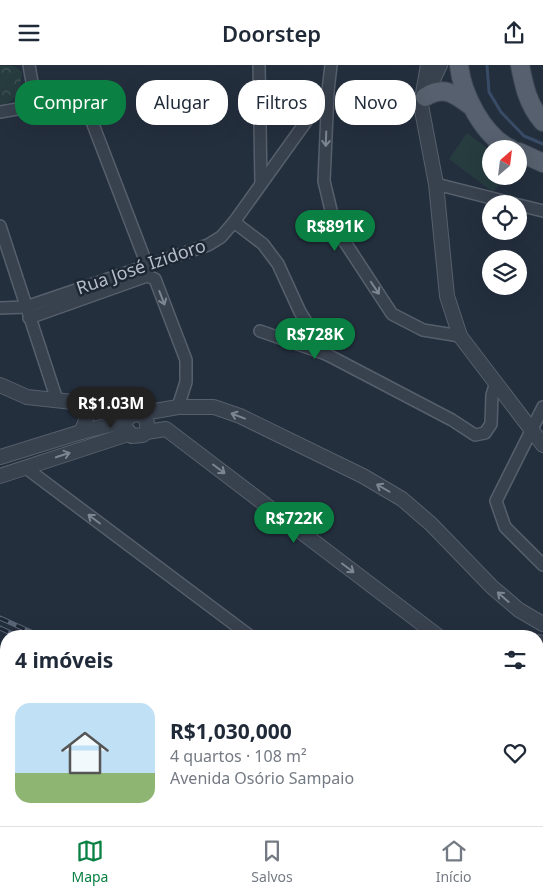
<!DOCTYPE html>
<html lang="pt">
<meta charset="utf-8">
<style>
:root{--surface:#fff;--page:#f6f6f7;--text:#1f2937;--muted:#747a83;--line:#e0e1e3;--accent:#0b8043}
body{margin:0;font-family:"Noto Sans",sans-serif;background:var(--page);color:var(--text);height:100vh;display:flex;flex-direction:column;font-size:19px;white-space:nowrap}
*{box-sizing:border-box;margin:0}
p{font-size:16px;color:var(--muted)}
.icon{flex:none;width:28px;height:28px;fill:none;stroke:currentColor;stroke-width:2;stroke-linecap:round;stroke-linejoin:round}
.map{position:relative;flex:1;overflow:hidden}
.details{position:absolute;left:0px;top:565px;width:544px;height:196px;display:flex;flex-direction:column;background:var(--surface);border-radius:20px 20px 0 0;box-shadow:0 5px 20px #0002}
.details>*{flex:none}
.hud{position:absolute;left:15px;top:15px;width:514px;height:45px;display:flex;gap:10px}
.needle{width:32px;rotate:28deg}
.buttons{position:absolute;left:482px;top:75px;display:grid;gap:10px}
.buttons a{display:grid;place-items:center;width:45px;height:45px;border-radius:50%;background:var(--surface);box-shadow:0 5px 20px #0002;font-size:25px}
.price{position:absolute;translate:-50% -42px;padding:0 11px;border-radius:18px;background:var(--accent);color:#fff;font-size:16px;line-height:32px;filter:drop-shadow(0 1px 2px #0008)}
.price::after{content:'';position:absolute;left:50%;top:30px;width:15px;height:11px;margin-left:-8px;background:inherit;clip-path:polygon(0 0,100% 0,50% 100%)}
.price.current{background:#222;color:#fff}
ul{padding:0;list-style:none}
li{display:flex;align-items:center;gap:15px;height:125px;padding:0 15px}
li span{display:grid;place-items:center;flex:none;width:140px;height:100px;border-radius:15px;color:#555}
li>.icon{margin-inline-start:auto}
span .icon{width:60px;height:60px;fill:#fffc;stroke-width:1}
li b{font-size:21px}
h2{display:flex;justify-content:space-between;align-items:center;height:60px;padding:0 15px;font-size:21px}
.chip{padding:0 18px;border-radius:20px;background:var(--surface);box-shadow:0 5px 20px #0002;font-size:18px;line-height:45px}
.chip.current{background:var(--accent);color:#fff}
header{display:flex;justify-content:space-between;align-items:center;height:65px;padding:0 15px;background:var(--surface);font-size:22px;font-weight:600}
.tabs{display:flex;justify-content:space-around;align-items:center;height:70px;border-top:1px solid var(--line);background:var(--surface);font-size:14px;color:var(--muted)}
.tabs a{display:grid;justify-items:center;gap:2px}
.tabs .current{color:var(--accent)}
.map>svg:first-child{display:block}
</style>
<header><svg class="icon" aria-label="menu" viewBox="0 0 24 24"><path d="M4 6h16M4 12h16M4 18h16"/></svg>Doorstep<svg class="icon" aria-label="share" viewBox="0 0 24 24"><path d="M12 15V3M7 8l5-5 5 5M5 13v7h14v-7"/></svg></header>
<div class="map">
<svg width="543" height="761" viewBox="0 0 543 761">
<defs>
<pattern id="park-crowns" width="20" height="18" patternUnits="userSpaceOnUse" patternTransform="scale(1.25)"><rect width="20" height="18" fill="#263c3f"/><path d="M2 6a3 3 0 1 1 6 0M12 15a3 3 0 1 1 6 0" fill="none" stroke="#435659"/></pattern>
</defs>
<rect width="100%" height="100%" fill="#242f3e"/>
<g fill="#263c3f">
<polygon points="467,68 491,86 491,111 508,111 493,127 449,94"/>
<polygon points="0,586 6,588 6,666 0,668"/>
</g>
<path fill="url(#park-crowns)" d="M0 1H14L22 7C20 26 19 35 0 41Z"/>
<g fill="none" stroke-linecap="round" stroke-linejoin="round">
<polyline stroke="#394c67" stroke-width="3" points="487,0 489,27 501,47 524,71 543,79"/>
<defs>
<g id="minor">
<polyline points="29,0 36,40"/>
<polyline points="259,0 261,119"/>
<polyline points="331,0 328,26 324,116 335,162 392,249 423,265 460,271"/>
<polyline points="0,47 67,35 86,41 147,200"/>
<polyline points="436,119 515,139"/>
<polyline points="519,140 543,146"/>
<polyline points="234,157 263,179 278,199 300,247 326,289 452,355 475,370 485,368 491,359 492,330 496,317"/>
<polyline points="0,161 57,335"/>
<polyline points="0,243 26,242 208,180 221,172 234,157 328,26"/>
<polyline points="29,253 147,211 155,214 186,295 186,317 178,342"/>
<polyline points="260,266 326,289"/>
<polyline points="543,342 496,436 505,462 543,500"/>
<polyline points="26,403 250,571"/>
<polyline points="538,712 543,711"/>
<polyline points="538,743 543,740"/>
<polyline points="49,755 50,761"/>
<polyline points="318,761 318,755"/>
<polyline points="400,761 400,755"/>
<polyline points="461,761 464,755"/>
<polyline points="503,761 515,755"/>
</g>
<g id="tertiary">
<polyline points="428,0 421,40 436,119 447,231 460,271 543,380"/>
<polyline points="428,25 440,0"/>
<polyline points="0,320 27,332 82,338 132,350"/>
<polyline points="139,349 146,353 148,364 143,370 132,371 125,362 125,356 132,350 178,342 214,342 240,351 363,411 402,434 431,459 492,522 519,545 543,559"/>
<path d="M81 367C86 357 90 348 82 338"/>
<polyline points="146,367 166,364 438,571"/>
<polyline points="0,392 81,367 125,356"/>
<polyline points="0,411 128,369"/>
<polyline points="538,577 543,578"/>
</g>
<g id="primary">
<path d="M459 0C462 29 483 71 511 84"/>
<path d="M520 0C524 21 528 40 543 57"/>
<path d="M425 32C444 20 455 29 471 41"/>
<polyline points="519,87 543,98"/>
</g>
</defs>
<use href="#minor" stroke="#565f6c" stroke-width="14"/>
<use href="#tertiary" stroke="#565f6c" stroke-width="16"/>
<use href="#primary" stroke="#414a57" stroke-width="20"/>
<use href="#minor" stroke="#38414e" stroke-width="11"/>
<use href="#tertiary" stroke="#38414e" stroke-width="14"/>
<use href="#primary" stroke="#56606e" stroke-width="18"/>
<defs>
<g id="rail">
<polyline points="0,553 40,571"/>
<polyline points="0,563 17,571"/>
<polyline points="197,755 201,761"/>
<polyline points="208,755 212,761"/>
</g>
</defs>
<use href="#rail" stroke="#5a6575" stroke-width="5"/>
<use href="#rail" stroke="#1d2633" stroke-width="3" stroke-dasharray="9" stroke-linecap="butt"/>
</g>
<defs><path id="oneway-shaft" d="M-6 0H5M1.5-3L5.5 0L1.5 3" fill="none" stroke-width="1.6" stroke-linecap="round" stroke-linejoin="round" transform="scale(1.25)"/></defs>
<g stroke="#7c8592">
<use href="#oneway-shaft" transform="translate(326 74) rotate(92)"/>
<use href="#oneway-shaft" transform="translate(375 223) rotate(56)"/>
<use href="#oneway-shaft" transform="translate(162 233) rotate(69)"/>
<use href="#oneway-shaft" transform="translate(238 351) rotate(-159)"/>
<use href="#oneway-shaft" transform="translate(63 390) rotate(-18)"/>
<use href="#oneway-shaft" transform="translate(219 404) rotate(37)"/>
<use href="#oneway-shaft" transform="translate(383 423) rotate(-150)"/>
<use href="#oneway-shaft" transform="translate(94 454) rotate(-143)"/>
<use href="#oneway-shaft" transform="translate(348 503) rotate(37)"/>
<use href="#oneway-shaft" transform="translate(503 532) rotate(-139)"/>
</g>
<g text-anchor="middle" stroke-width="5" stroke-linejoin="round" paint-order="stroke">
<g font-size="18" fill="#b4bcc9" stroke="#1d2633">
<text transform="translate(141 202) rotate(-19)" y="6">Rua José Izidoro</text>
</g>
</g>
</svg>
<div class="buttons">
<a><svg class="needle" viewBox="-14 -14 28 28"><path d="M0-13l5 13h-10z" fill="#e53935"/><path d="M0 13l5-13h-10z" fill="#747a83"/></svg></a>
<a><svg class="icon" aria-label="locate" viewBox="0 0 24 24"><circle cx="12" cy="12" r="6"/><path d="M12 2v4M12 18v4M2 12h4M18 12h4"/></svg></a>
<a><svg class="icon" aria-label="layers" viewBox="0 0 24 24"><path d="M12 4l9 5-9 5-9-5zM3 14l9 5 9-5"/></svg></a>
</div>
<b class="price" style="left:335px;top:187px">R$891K</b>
<b class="price" style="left:315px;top:295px">R$728K</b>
<b class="price current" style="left:111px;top:364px">R$1.03M</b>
<b class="price" style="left:294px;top:479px">R$722K</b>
<div class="hud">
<a class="chip current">Comprar</a>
<a class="chip">Alugar</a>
<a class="chip">Filtros</a>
<a class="chip">Novo</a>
</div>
<section class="details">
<h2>4 imóveis<svg class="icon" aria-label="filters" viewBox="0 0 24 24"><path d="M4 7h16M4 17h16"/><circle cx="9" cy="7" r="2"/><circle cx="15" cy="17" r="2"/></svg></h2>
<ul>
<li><span style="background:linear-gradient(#bfe0f5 70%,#8fb573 0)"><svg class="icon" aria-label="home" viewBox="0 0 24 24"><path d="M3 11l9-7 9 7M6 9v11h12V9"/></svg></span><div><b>R$1,030,000</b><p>4 quartos · 108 m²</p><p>Avenida Osório Sampaio</p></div><svg class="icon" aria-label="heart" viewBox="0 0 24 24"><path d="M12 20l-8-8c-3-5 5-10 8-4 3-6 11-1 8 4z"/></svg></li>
</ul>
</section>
</div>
<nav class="tabs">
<a class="current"><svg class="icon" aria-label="map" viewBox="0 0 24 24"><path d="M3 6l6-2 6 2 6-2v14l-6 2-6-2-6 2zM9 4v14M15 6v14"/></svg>Mapa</a>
<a><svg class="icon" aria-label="saved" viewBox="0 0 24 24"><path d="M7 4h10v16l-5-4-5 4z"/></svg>Salvos</a>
<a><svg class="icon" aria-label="home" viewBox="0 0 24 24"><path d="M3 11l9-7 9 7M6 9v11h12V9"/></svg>Início</a>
</nav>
